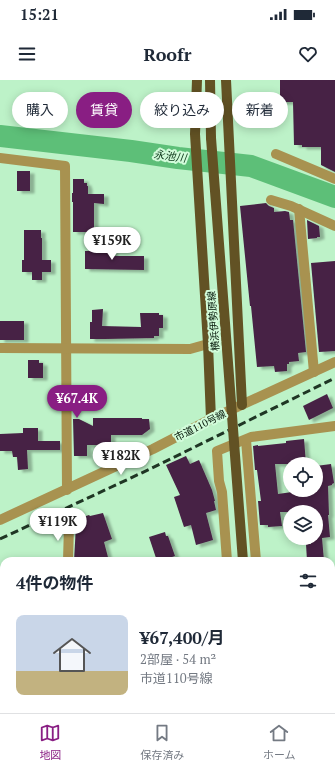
<!DOCTYPE html>
<html lang="ja">
<meta charset="utf-8">
<style>
:root{--surface:#fff;--page:#f6f6f7;--text:#1f2937;--muted:#747a83;--line:#e0e1e3;--accent:#891e83}
body{margin:0;font-family:"PT Serif","Noto Sans JP",serif;background:var(--page);color:var(--text);height:100vh;display:flex;flex-direction:column;font-size:15px;white-space:nowrap}
*{box-sizing:border-box;margin:0}
p{font-size:13px;color:var(--muted)}
.icon{flex:none;width:22px;height:22px;fill:none;stroke:currentColor;stroke-width:2;stroke-linecap:round;stroke-linejoin:round}
.map{position:relative;flex:1;overflow:hidden}
.details{position:absolute;left:0px;top:477px;width:335px;height:156px;display:flex;flex-direction:column;background:var(--surface);border-radius:12px 12px 0 0;box-shadow:0 2px 10px #0003}
.details>*{flex:none}
.hud{position:absolute;left:12px;top:12px;width:311px;height:36px;display:flex;gap:8px}
.tools{position:absolute;left:283px;top:377px;display:grid;gap:8px}
.tools a{display:grid;place-items:center;width:40px;height:40px;border-radius:50%;background:var(--surface);box-shadow:0 2px 10px #0003;font-size:20px}
.price{position:absolute;translate:-50% -34px;padding:0 9px;border-radius:14px;background:#fff;color:#222;font-size:13px;line-height:26px;filter:drop-shadow(0 1px 2px #0008)}
.price::after{content:'';position:absolute;left:50%;top:24px;width:12px;height:9px;margin-left:-6px;background:inherit;clip-path:polygon(0 0,100% 0,50% 100%)}
.price.selected{background:var(--accent);color:#fff}
ul{padding:0;list-style:none}
li{display:flex;align-items:center;gap:12px;height:100px;padding:0 16px}
li+li{border-top:1px solid var(--line)}
li span{display:grid;place-items:center;flex:none;width:112px;height:80px;border-radius:8px;color:#555}
li>.icon{margin-inline-start:auto}
span .icon{width:48px;height:48px;fill:#fffc;stroke-width:1}
li b{font-size:17px}
h2{display:flex;justify-content:space-between;align-items:center;height:48px;padding:0 16px;font-size:17px}
.chip{padding:0 14px;border-radius:18px;background:var(--surface);box-shadow:0 2px 10px #0003;font-size:14px;line-height:36px}
.chip.selected{background:var(--accent);color:#fff}
.status{display:flex;justify-content:space-between;align-items:center;height:28px;padding:0 20px;background:var(--surface);direction:ltr}
.status svg{height:11px;fill:currentColor}
header{display:flex;justify-content:space-between;align-items:center;height:52px;padding:0 16px;background:var(--surface);font-size:18px;font-weight:800}
.dock{display:flex;justify-content:space-around;align-items:center;height:56px;border-top:1px solid var(--line);background:var(--surface);font-size:11px;color:var(--muted)}
.dock a{display:grid;justify-items:center;gap:2px}
.dock .selected{color:var(--accent)}
.map>svg:first-child{display:block}
</style>
<div class="status"><b>15:21</b><svg viewBox="0 0 49 12"><path d="M0 12V9h3v3zM5 12V6h3v6zM10 12V3h3v9zM15 12V0h3v12zM26 1h20v11H26zM47 4h2v5h-2z"/></svg></div>
<header><svg class="icon" aria-label="menu" viewBox="0 0 24 24"><path d="M4 6h16M4 12h16M4 18h16"/></svg>Roofr<svg class="icon" aria-label="heart" viewBox="0 0 24 24"><path d="M12 20l-8-8c-3-5 5-10 8-4 3-6 11-1 8 4z"/></svg></header>
<div class="map">
<svg width="335" height="633" viewBox="0 0 335 633">
<defs>
<filter id="shadow"><feDropShadow dx="4.5" dy="2.5" stdDeviation="1" flood-color="#0004"/></filter>
</defs>
<rect width="100%" height="100%" fill="#bdf2c8"/>
<g fill="none" stroke-linecap="round" stroke-linejoin="round">
<polyline stroke="#5dbf78" stroke-width="22" points="0,56 131,71 178,78 251,86 335,117"/>
</g>
<g fill="#472144" filter="url(#shadow)">
<polygon points="280,0 335,0 335,92 321,85 321,67 302,67 302,65 294,65 293,22 280,22"/>
<rect x="17" y="91" width="13" height="20"/>
<polygon points="73,99 84,99 84,103 87,103 87,106 88,106 88,114 104,114 104,124 94,123 94,152 73,152 73,122 72,122 72,113 73,113"/>
<polygon points="266,123 269,126 274,128 274,132 285,131 289,132 290,140 293,140 306,272 298,273 299,281 289,282 289,284 287,284 287,291 275,292 274,286 257,287 251,226 250,226 240,126"/>
<polygon points="307,140 319,146 320,157 317,157 317,158 308,159"/>
<polygon points="24,150 41,150 41,158 42,158 42,180 51,180 51,192 42,192 42,200 32,200 32,192 22,192 22,180 24,180"/>
<polygon points="85,171 113,171 113,176 144,176 144,190 85,189"/>
<polygon points="335,181 335,271 319,272 311,183"/>
<polygon points="103,229 102,246 141,247 140,233 159,233 159,235 163,235 163,248 159,248 159,256 154,256 154,258 105,259 90,259 90,242 92,242 92,230"/>
<rect x="0" y="241" width="24" height="19"/>
<polygon points="28,280 39,280 39,283 43,283 43,298 28,298"/>
<polygon points="327,314 333,328 309,340 303,326"/>
<polygon points="93,338 142,338 142,339 149,339 150,349 142,355 111,355 111,365 87,365 87,376 74,376 73,339 79,339 93,346"/>
<polygon points="23,348 38,348 38,361 60,361 60,370 27,370 28,389 18,390 17,377 13,377 12,371 0,371 0,354 23,353"/>
<polygon points="304,359 306,384 275,384 278,414 306,410 316,410 316,386 331,384 334,403 332,404 332,405 328,406 329,435 328,435 330,457 322,458 324,481 307,481 306,464 311,464 310,458 316,458 316,432 280,432 282,446 268,447 268,445 260,445 258,421 261,421 257,390 255,390 253,366 258,365 258,366 286,363 286,361"/>
<polygon points="186,376 190,384 199,380 212,410 215,421 214,421 216,430 206,433 213,460 196,465 191,445 184,447 174,417 180,415 166,385"/>
<polygon points="103,433 112,459 104,462 109,481 74,481 76,445 72,439 82,436 83,437 89,435 90,436"/>
<polygon points="165,452 166,456 168,456 175,476 172,477 174,481 157,481 149,457"/>
</g>
<g fill="none" stroke-linecap="round" stroke-linejoin="round">
<g stroke="#a89250" stroke-width="10">
<polyline points="276,74 335,99"/>
<polyline points="0,78 65,86 67,410"/>
<polyline points="271,120 291,126 335,146"/>
<polyline points="299,129 314,292"/>
<polyline points="0,268 190,269 208,264"/>
<polyline points="246,360 256,481"/>
<polyline points="0,440 153,369 211,339 335,282"/>
<polyline points="68,481 69,445"/>
<polyline points="227,481 222,412 219,401 217,371 251,357 335,346"/>
<polyline points="331,516 335,515"/>
<polyline points="0,624 4,623"/>
<polyline points="67,629 67,633"/>
<polyline points="237,629 237,633"/>
<polyline points="267,629 268,633"/>
</g>
<g stroke="#625224" stroke-width="10">
<polyline points="197,0 195,54 208,264 211,339"/>
<polyline points="210,0 211,58"/>
<polyline points="226,0 242,325"/>
<polyline points="254,629 254,633"/>
</g>
<polyline stroke="#1f3624" stroke-width="3" stroke-dasharray="8 4" stroke-linecap="butt" points="0,459 150,389 335,298"/>
<polyline stroke="#625224" stroke-width="10" points="211,58 243,481"/>
</g>
<g text-anchor="middle" stroke-width="4" stroke-linejoin="round" paint-order="stroke">
<g font-size="10" fill="#021406" stroke="#d2fcda">
<text transform="translate(213 241) rotate(-94)" y="4">横浜伊勢原線</text>
<text transform="translate(200 345) rotate(-27)" y="4">市道110号線</text>
</g>
<g font-size="11" font-style="italic" fill="#0f381c" stroke="#d2fcda">
<text transform="translate(170 76) rotate(7)" y="4">永池川</text>
</g>
</g>
</svg>
<div class="tools">
<a><svg class="icon" aria-label="locate" viewBox="0 0 24 24"><circle cx="12" cy="12" r="6"/><path d="M12 2v4M12 18v4M2 12h4M18 12h4"/></svg></a>
<a><svg class="icon" aria-label="layers" viewBox="0 0 24 24"><path d="M12 4l9 5-9 5-9-5zM3 14l9 5 9-5"/></svg></a>
</div>
<b class="price" style="left:112px;top:181px">¥159K</b>
<b class="price selected" style="left:77px;top:339px">¥67.4K</b>
<b class="price" style="left:121px;top:396px">¥182K</b>
<b class="price" style="left:58px;top:462px">¥119K</b>
<div class="hud">
<a class="chip">購入</a>
<a class="chip selected">賃貸</a>
<a class="chip">絞り込み</a>
<a class="chip">新着</a>
</div>
<section class="details">
<h2>4件の物件<svg class="icon" aria-label="filters" viewBox="0 0 24 24"><path d="M4 7h16M4 17h16"/><circle cx="9" cy="7" r="2"/><circle cx="15" cy="17" r="2"/></svg></h2>
<ul>
<li><span style="background:linear-gradient(#c9d6e8 70%,#c2b280 0)"><svg class="icon" aria-label="home" viewBox="0 0 24 24"><path d="M3 11l9-7 9 7M6 9v11h12V9"/></svg></span><div><b>¥67,400/月</b><p>2部屋 · 54 m²</p><p>市道110号線</p></div></li>
</ul>
</section>
</div>
<nav class="dock">
<a class="selected"><svg class="icon" aria-label="map" viewBox="0 0 24 24"><path d="M3 6l6-2 6 2 6-2v14l-6 2-6-2-6 2zM9 4v14M15 6v14"/></svg>地図</a>
<a><svg class="icon" aria-label="saved" viewBox="0 0 24 24"><path d="M7 4h10v16l-5-4-5 4z"/></svg>保存済み</a>
<a><svg class="icon" aria-label="home" viewBox="0 0 24 24"><path d="M3 11l9-7 9 7M6 9v11h12V9"/></svg>ホーム</a>
</nav>
